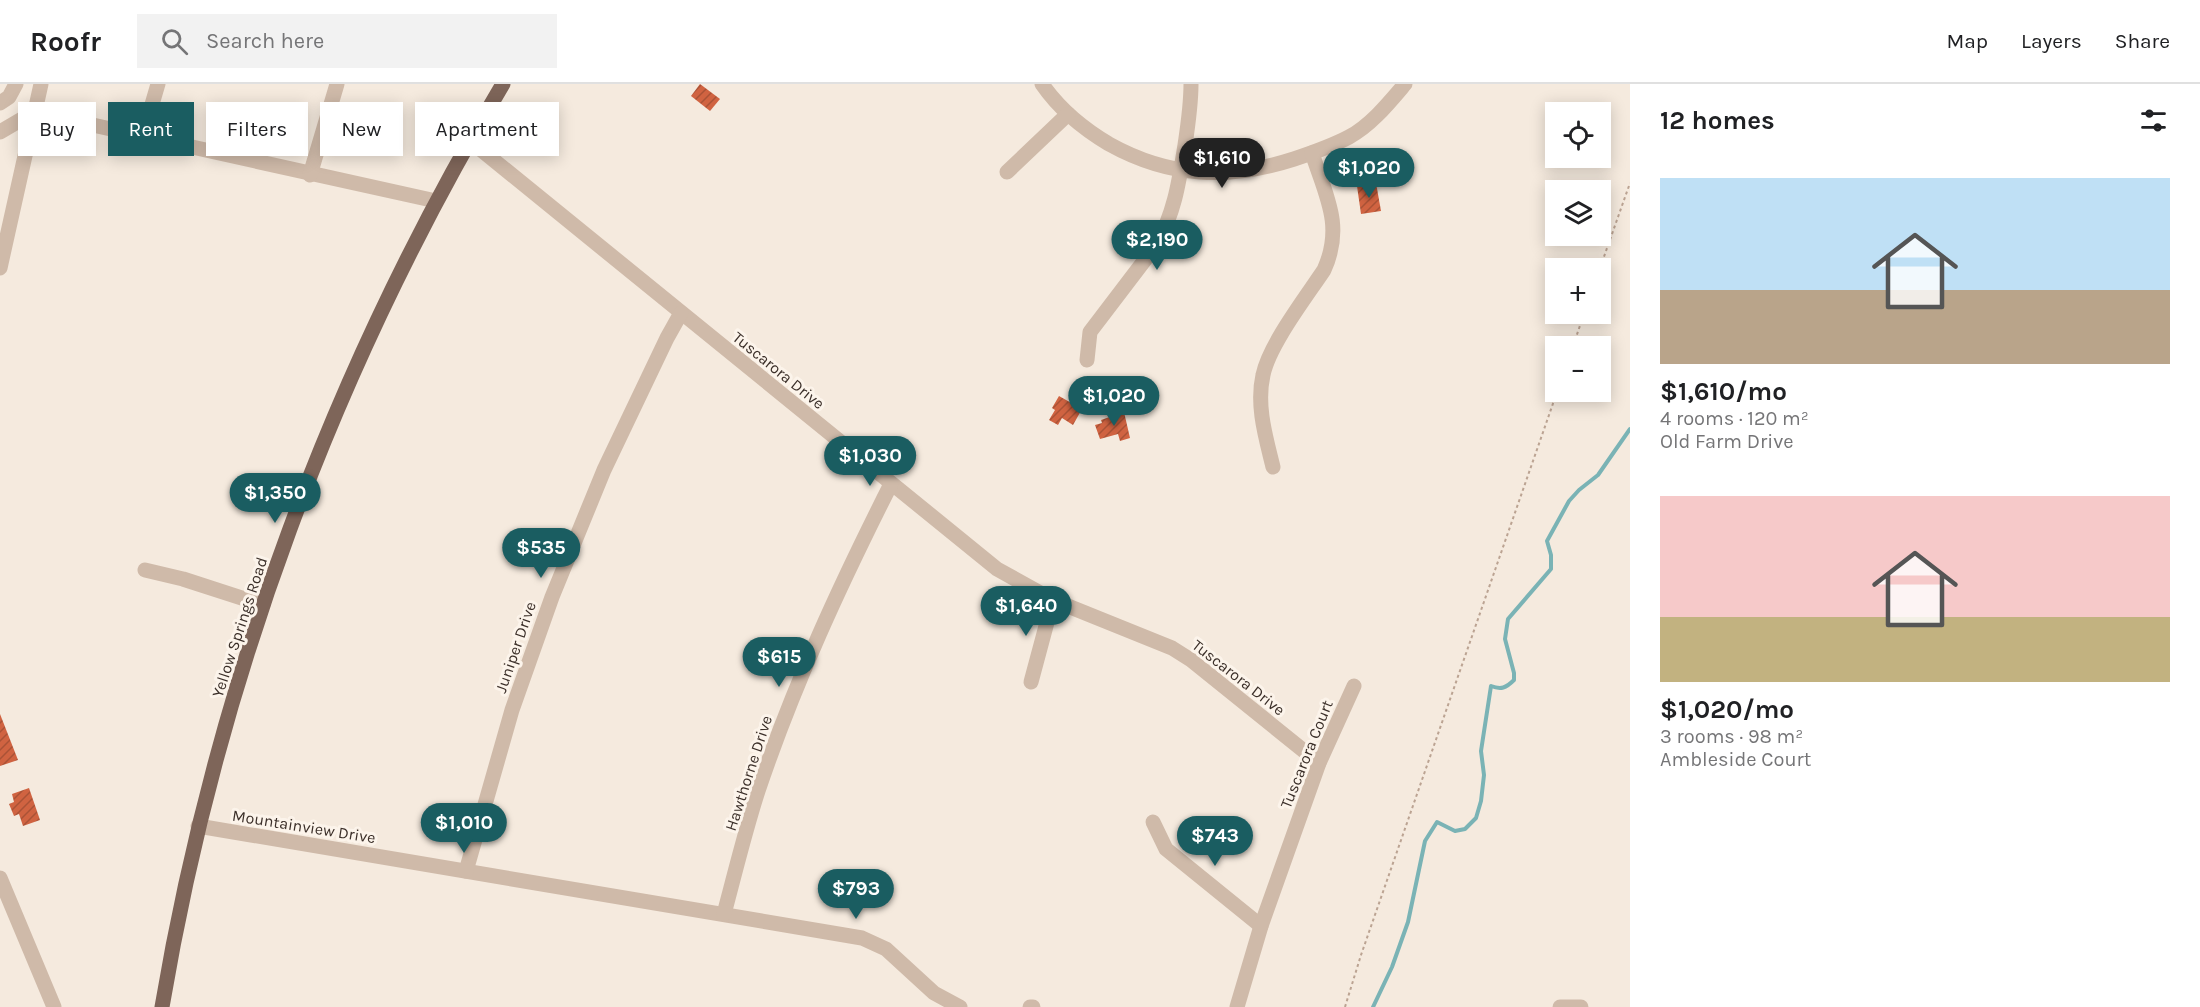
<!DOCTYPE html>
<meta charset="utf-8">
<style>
:root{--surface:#fff;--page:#f2f2f2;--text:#202124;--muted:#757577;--line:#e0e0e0;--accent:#1a5d61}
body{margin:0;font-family:Karla,sans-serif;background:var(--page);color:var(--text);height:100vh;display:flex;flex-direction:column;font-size:22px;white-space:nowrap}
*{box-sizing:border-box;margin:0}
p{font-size:20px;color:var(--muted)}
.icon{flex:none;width:33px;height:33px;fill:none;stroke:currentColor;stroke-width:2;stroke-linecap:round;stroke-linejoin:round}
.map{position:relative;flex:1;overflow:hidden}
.panel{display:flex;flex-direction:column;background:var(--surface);width:570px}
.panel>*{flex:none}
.top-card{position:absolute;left:18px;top:18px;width:570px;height:54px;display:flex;gap:12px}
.tools{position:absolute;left:1545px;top:18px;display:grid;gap:12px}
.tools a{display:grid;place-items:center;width:66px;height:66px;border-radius:0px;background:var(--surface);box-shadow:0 3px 15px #0003;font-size:30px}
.price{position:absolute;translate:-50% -51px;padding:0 14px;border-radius:21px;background:var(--accent);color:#fff;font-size:20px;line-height:39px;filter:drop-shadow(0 2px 3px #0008)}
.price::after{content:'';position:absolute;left:50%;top:36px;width:18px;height:14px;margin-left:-9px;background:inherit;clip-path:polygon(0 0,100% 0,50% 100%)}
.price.on{background:#222;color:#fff}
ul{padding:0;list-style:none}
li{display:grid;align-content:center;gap:12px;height:318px;padding:0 30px}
li span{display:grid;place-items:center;height:186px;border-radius:0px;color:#555}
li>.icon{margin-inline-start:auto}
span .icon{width:108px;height:108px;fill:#fffc;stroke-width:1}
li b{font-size:26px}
h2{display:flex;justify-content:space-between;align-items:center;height:72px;padding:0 30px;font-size:26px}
.pill{padding:0 21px;border-radius:0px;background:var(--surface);box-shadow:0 3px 15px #0003;font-size:21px;line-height:54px}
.pill.on{background:var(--accent);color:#fff}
header{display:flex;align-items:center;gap:36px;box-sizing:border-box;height:84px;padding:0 30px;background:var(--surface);border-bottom:2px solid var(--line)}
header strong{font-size:28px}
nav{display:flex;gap:33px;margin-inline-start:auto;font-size:21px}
.search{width:420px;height:54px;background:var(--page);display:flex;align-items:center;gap:15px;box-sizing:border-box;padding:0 21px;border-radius:0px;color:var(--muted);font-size:22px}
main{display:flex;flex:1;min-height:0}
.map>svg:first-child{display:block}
</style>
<header>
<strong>Roofr</strong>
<div class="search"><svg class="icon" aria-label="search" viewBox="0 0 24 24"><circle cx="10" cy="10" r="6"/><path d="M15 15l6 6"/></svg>Search here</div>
<nav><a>Map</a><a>Layers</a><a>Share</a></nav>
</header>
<main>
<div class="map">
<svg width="1630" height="923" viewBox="0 0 1630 923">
<defs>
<pattern id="building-hatch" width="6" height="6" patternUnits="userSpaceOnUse" patternTransform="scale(1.5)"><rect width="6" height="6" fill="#d06341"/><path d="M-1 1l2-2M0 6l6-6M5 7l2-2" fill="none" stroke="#aa5236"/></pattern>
</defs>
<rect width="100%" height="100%" fill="#f5eade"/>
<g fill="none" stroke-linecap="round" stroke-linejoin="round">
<path stroke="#7ab3b5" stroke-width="4" d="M1373 923 1392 883 1408 838 1425 757 1437 738 1455 747 1465 745 1476 734 1481 717 1484 691 1481 667 1491 602C1501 606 1506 604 1514 596V589L1505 555 1508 535 1551 485V471L1547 457 1569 417 1579 406 1598 391 1630 345"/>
</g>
<g fill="url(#building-hatch)">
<polygon points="700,0 720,15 710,27 691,12"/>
<polygon points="1376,99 1381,127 1361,130 1357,102"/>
<polygon points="1059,312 1082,325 1073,341 1062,334 1058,341 1049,336 1055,326 1052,324"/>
<polygon points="1124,328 1130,354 1120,357 1118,350 1100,355 1095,341 1102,339 1101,336"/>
<polygon points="0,630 18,676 0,682"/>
<polygon points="29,704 40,736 23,742 19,730 14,732 9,720 14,718 12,710"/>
</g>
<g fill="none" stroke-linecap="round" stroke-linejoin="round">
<g stroke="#bba392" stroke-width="2" stroke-dasharray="3 3" stroke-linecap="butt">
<polyline points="1600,184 1630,99"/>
<polyline points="1573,262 1584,230"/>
<polyline points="1345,923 1361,871 1557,308"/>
</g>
<g stroke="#cfbaa9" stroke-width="15">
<path d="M1042 0C1060 26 1082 44 1109 60 1170 94 1229 96 1294 75 1312 69 1332 62 1349 53 1371 41 1388 20 1405 0"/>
<polyline points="0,19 9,13 16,0"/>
<polyline points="0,48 34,28 436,117"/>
<polyline points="143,51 158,0"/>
<polyline points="469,56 997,485 1053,516 1172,564 1191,576 1319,679"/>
<polyline points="1007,88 1068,30"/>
<polyline points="310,91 337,0"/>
<polyline points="0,184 41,0"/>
<path d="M1087 276 1090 248 1157 160C1175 127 1179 97 1185 61 1188 41 1191 21 1191 0"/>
<path d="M1273 383C1266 354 1256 322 1263 291 1269 261 1306 213 1324 186 1344 142 1326 112 1312 69"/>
<polyline points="145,486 183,495 263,521"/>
<polyline points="1031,598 1053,516"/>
<polyline points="1153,738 1166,765 1261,842"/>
<polyline points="198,742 862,854 886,865 934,909 960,923"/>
<polyline points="466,787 512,626 552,513 604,386 667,254 681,229"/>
<polyline points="0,794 54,923"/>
<path d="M724 830C735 789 745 747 758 707 794 600 841 499 891 400"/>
<polyline points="1030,923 1033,923"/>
<polyline points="1237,923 1261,842 1319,679 1354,602"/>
<polyline points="1560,923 1581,923"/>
</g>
<path stroke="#7e6559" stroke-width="15" d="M162 923C217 597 334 283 503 0"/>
</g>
<g text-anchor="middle" stroke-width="6" stroke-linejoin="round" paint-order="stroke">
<g font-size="16" fill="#3b2f29" stroke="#fcf4eb">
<text transform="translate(779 286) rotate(39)" y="6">Tuscarora Drive</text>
<text transform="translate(239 543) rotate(-72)" y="6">Yellow Springs Road</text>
<text transform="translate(515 563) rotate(-71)" y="6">Juniper Drive</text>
<text transform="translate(1239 593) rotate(38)" y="6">Tuscarora Drive</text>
<text transform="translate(1306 670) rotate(-68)" y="6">Tuscarora Court</text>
<text transform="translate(748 689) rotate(-72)" y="6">Hawthorne Drive</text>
<text transform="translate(304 742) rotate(9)" y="6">Mountainview Drive</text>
</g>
</g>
</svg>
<div class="tools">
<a><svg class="icon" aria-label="locate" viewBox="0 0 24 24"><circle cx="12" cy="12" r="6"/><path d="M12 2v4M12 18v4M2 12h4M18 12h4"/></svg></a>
<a><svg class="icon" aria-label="layers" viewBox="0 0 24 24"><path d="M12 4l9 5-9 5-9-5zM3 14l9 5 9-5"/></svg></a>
<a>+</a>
<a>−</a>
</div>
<b class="price on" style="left:1222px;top:105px">$1,610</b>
<b class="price" style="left:1369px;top:115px">$1,020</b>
<b class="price" style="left:1157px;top:187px">$2,190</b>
<b class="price" style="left:1114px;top:343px">$1,020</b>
<b class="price" style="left:870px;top:403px">$1,030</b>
<b class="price" style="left:275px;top:440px">$1,350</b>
<b class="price" style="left:541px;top:495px">$535</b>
<b class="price" style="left:1026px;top:553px">$1,640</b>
<b class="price" style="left:779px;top:604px">$615</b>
<b class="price" style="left:464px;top:770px">$1,010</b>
<b class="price" style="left:1215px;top:783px">$743</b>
<b class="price" style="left:856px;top:836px">$793</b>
<div class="top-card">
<a class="pill">Buy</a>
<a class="pill on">Rent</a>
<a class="pill">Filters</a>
<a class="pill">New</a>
<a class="pill">Apartment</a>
</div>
</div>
<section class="panel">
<h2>12 homes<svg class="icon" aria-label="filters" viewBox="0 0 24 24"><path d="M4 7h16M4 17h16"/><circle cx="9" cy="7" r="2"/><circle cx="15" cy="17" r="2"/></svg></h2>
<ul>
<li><span style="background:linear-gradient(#bfe0f5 60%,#b9a48a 0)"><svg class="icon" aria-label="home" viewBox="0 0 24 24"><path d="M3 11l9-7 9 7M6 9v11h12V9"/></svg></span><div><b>$1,610/mo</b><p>4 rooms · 120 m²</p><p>Old Farm Drive</p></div></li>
<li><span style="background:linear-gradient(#f6c9c9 65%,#c2b280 0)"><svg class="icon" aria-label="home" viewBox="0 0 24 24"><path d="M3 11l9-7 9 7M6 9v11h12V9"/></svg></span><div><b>$1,020/mo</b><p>3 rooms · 98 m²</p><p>Ambleside Court</p></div></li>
</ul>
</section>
</main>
